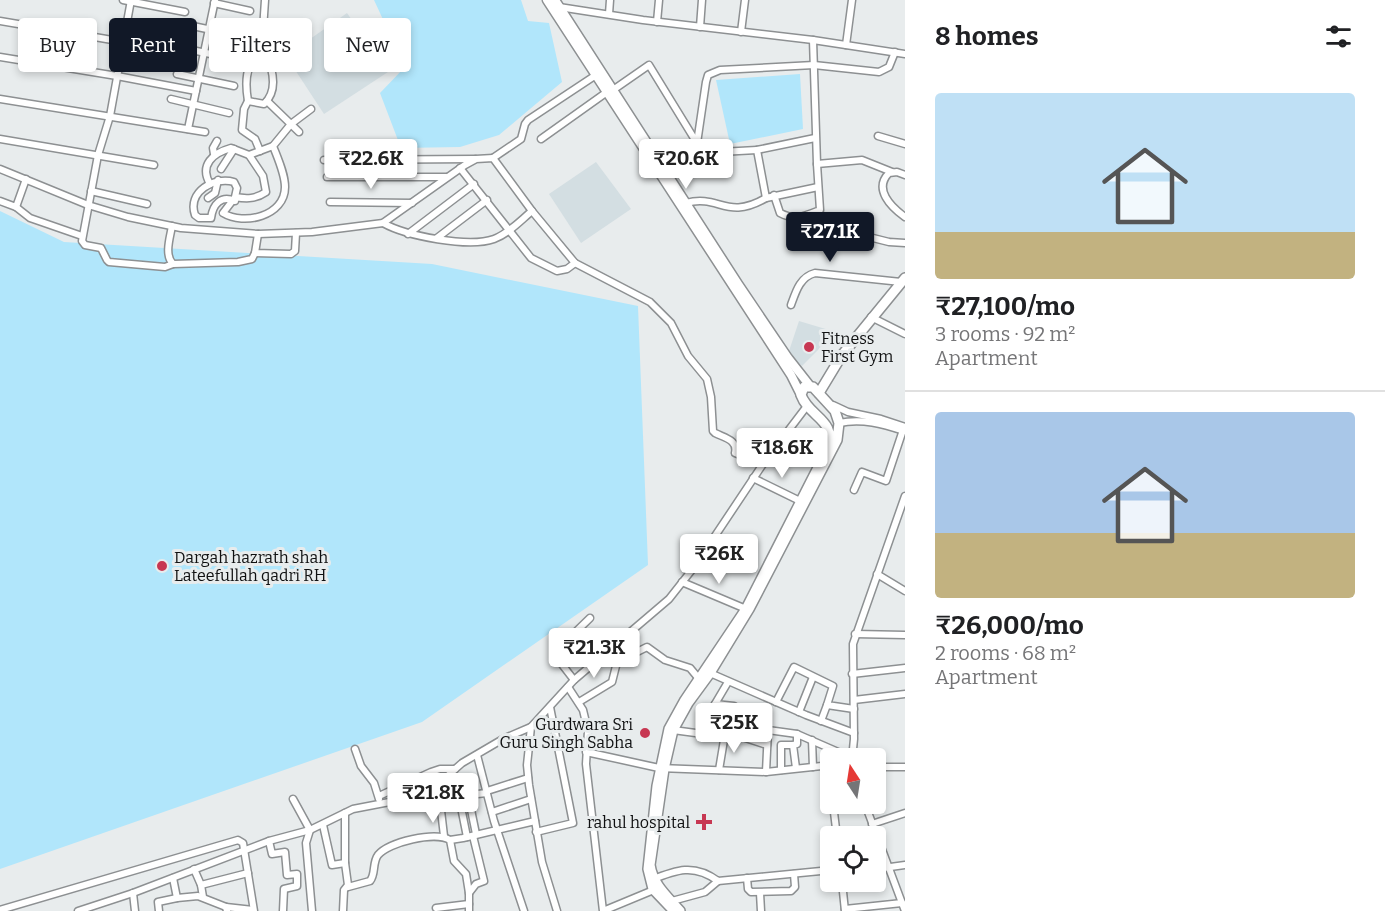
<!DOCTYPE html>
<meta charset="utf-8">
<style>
:root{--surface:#fff;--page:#f6f6f6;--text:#202124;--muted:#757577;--line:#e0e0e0;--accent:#111827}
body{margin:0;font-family:Bitter,serif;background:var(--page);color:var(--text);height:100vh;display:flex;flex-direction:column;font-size:22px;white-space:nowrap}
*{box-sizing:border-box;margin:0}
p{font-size:20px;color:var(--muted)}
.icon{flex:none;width:33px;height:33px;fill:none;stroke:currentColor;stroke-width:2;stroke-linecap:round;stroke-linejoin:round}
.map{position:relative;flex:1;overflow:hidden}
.sheet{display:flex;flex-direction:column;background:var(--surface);width:480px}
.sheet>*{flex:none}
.banner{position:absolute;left:18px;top:18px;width:570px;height:54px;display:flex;gap:12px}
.needle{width:39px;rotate:348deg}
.fabs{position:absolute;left:820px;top:748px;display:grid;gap:12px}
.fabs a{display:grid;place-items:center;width:66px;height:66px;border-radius:6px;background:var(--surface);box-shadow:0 3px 9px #0003;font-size:30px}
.price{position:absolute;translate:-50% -51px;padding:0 14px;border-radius:6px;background:#fff;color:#222;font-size:20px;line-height:39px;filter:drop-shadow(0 2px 3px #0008)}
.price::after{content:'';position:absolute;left:50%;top:36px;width:18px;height:14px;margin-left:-9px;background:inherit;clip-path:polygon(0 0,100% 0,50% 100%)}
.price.current{background:var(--accent);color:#fff}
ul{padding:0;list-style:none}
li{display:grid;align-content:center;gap:12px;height:318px;padding:0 30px}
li+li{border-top:2px solid var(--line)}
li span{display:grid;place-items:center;height:186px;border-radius:6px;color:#555}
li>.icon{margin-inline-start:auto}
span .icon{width:108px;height:108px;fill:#fffc;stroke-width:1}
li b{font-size:26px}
h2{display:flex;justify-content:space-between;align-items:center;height:72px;padding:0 30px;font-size:26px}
.tag{padding:0 21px;border-radius:6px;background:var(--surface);box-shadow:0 3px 9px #0003;font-size:21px;line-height:54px}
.tag.current{background:var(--accent);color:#fff}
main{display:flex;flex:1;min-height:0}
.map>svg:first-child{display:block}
</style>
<main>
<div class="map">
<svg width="905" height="911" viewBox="0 0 905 911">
<rect width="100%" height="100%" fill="#e8eced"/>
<g fill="#d3dee2">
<polygon points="347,13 388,72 324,114 286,56"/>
<polygon points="596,162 631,209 581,243 549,194"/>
<polygon points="799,321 829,330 825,343 802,366 788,354"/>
</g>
<g fill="#b1e6fb">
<polygon points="374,0 521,0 528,21 549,23 562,82 499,135 460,147 401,148 380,93 405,67"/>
<polygon points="800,74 803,129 730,144 716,80"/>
<polygon points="0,211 64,242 432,264 638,306 648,565 422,722 0,869"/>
</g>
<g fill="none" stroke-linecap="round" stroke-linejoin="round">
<defs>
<g id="minor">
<polyline points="123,0 185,12"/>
<polyline points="131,0 110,116 98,155 82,241 85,245 101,248 107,260 109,262 165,267 173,264"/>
<path d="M265 0 263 30C270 36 267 46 266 54"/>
<polyline points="214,3 250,11"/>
<polyline points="559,7 643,20 813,40 905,54"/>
<polyline points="609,14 610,0"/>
<polyline points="0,21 124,42"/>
<polyline points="657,22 659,0"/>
<polyline points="188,25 245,37"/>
<polygon points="260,26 263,30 259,32 255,31 257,27"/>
<polyline points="700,27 702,0"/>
<polyline points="741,32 745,0"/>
<polyline points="125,36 244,61"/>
<polyline points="813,40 817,164 862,160 892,172"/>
<polyline points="846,45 852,0"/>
<path d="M266 54C273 70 278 91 264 104L248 101C245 83 244 58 266 54Z"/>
<polyline points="0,57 117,76 196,91"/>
<polyline points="177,74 234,86"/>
<polyline points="613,90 649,65 703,153"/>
<polyline points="0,99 205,132"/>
<polyline points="171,99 229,113"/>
<polyline points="248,101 244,109 242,130 255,139 260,151"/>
<polyline points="267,101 299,132"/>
<polyline points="188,129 215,0"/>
<polyline points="878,136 905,144"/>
<polyline points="815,138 757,150 766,198 818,187"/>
<polyline points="0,139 154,165"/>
<polyline points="541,139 607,92"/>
<polyline points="697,143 706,82 708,75 720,70 814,65 879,72 889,67 895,52"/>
<polyline points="214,154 213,148 217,141"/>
<polyline points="493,158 521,139 525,124 528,120 596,75"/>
<polyline points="324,160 475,159"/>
<polyline points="659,162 684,154 757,150"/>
<polyline points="460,168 531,258 557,271 567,269 575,263"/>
<path d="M0 169 88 205 128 217 181 228 258 234 312 232 383 223 465 165 476 159 493 158 532 211 575 263 650 302 671 323 688 356 707 379 711 397 713 431 715 433C725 438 738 440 735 453L763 464"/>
<polyline points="221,169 234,149"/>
<path d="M905 175 897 172 889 173C873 189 891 207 905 217"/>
<polyline points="327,177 446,177"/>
<path d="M210 184C199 165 213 153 231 148L249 155"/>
<polyline points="91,191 147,204"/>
<path d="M774 195 780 213C795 221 805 216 820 210L817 164"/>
<path d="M235 197V201C221 195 213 204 211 218H199L195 215C187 192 214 176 234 182L237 188 235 197C247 199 256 199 266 192L263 176 249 155 273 146"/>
<polyline points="208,198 215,193 218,180"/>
<path d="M233 200 223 213C244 226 285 216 285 187 285 174 278 159 273 146L291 124 311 109"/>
<polyline points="0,201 16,207 26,179"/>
<polyline points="330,202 412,203"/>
<path d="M686 203C720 194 726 221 766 198"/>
<polyline points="16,207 30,218 82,236"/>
<path d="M383 223C406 236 469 248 494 239 508 234 520 221 532 211"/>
<path d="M172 226C170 238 164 255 173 264L238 262 252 259 255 253"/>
<polyline points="841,230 889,242 905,243"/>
<polyline points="258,234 255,253 291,254 295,251 296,233"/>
<polyline points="408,234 474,184"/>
<polyline points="437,238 487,200"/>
<path d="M791 305C796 291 800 277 815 273L901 282"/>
<polyline points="871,317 905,334"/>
<polyline points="833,405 848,412 881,419 905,427"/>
<path d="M839 423C862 418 883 424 904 431"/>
<polyline points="753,478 800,501"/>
<polyline points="854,490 862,472 886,481 903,430"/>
<polyline points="877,574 905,591"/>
<polyline points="682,582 746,609"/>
<polyline points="855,634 905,635"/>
<polyline points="611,647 617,662 647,647 665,660 690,668 700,680"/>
<polyline points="710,673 806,715 854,733"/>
<polyline points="852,674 905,668"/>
<polyline points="574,680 557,658 555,652 590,618"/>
<polyline points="568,687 583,710 588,731 586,764 603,911 656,889"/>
<polyline points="854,700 905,694"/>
<polyline points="579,702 612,682 617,662"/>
<polyline points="776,702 794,667 833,686 827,705 854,709"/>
<polyline points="715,704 728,682"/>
<polyline points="799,712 813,677"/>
<polyline points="821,721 827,705"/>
<polyline points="673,730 703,734"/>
<polyline points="736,735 734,706 715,704 703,734 736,735 767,745"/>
<polyline points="812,740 813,767"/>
<polyline points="355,749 361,766 374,783 379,799"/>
<polyline points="586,752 659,768 766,772 831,765"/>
<polyline points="477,755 494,821 524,911"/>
<polyline points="852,759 854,739 853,644 905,496"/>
<polyline points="828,765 831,789"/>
<polyline points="876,767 905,767"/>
<polyline points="796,768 793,745 797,744 797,734"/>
<polyline points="719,770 725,734"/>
<polyline points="781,770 781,745 793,745"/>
<polyline points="766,772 768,730 797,734 852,758"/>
<polyline points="438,785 444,836"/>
<polyline points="487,791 528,778"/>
<polyline points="468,795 476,834"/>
<polyline points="379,796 431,772 440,769 455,769"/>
<polyline points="459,797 467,837"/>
<polyline points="293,799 310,830 306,843 312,911"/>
<polyline points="440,801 468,795 487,793"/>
<polyline points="833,804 837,837"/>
<polyline points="865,804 905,911"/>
<polyline points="492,812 531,799"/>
<polyline points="872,824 905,813"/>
<polyline points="323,825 332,865 345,863"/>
<polyline points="536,832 573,823 550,707"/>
<polyline points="450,840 463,838 535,821"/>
<polyline points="269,841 272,854 285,852 287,875 297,874 297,886 284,889 283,911"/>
<polyline points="194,869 201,885 203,897"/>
<polyline points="876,869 905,865"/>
<polyline points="173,878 177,898 198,896 226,907"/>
<polyline points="747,878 748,889 751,892 791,891 795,887 794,874"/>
<path d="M651 880C676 870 694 863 718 881L831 870"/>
<polyline points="842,882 845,911"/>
<polyline points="201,885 248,873"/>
<path d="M348 887 370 881C376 874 372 863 378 855 389 842 435 831 450 840L454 861 466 874 469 893V911"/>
<polyline points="133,893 135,911"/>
<polyline points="469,893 476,884 484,881 473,836"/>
<polyline points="760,893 761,911"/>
<polyline points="672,901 705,892 718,881"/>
<polyline points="436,908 469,904"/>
<polyline points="845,909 902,903"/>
<polyline points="0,910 238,840 243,843 254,911"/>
<polyline points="78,911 133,893 269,841 310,830 353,809 426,795 462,763 503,739 531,727"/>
<polyline points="159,911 158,902 177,898"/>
<polyline points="227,911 226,907 253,910"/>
<polyline points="343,911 344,890 348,885 345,863 345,813"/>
<polyline points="557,911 542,862 529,785 527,765 531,727 574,680 669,599 695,566 763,464 807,406"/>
</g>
<g id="major">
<polyline points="547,0 791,375 801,395"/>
<polyline points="555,0 738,284 788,358 810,386"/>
</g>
<g id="highway">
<polyline points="819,393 842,355 905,278"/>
<path d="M674 911 653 889 648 869 657 786 669 729 685 700 746 609 828 448C837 420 809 417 801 395L804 387H813L835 411 839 423 837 440 749 609 710 673 688 703 673 730 664 769 650 865C653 885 668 897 680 911"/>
</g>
</defs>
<use href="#minor" stroke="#8d9092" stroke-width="9"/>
<use href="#major" stroke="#8d9092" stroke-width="11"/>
<use href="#highway" stroke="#8d9092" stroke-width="12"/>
<use href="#minor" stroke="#fff" stroke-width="6"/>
<use href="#major" stroke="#fff" stroke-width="8"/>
<use href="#highway" stroke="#fff" stroke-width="9"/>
</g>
<g fill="#c73752" stroke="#e8eced" stroke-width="2">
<circle cx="809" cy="347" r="6"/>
<circle cx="162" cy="566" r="6"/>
<circle cx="645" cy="733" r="6"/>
<path d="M701 813h6v6h6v6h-6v6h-6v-6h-6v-6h6z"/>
</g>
<g text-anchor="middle" stroke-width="6" stroke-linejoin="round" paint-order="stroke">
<g font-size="16" fill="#0f1011" stroke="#e8eced" text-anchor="start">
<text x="821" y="344">Fitness<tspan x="821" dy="18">First Gym</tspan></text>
<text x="174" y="563">Dargah hazrath shah<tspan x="174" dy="18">Lateefullah qadri RH</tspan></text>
<text x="633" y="730" text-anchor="end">Gurdwara Sri<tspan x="633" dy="18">Guru Singh Sabha</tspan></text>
<text x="690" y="828" text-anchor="end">rahul hospital</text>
</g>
</g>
</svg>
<div class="fabs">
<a><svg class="needle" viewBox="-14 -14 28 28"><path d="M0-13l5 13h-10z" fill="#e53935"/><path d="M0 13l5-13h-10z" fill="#757577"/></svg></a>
<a><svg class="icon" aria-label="locate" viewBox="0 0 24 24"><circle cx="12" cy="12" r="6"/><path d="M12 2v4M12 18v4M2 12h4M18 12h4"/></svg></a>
</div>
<b class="price" style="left:371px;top:190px">₹22.6K</b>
<b class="price" style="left:686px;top:190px">₹20.6K</b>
<b class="price current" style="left:830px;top:263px">₹27.1K</b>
<b class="price" style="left:782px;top:479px">₹18.6K</b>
<b class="price" style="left:719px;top:585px">₹26K</b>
<b class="price" style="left:594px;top:679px">₹21.3K</b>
<b class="price" style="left:734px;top:754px">₹25K</b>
<b class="price" style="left:433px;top:824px">₹21.8K</b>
<div class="banner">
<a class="tag">Buy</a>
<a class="tag current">Rent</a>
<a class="tag">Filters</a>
<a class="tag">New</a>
</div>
</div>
<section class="sheet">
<h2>8 homes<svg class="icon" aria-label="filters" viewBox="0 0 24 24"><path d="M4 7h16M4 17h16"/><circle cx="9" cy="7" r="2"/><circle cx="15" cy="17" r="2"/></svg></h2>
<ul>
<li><span style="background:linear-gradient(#bfe0f5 75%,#c2b280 0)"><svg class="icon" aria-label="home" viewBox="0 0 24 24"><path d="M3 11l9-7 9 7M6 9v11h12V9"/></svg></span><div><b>₹27,100/mo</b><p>3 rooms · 92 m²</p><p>Apartment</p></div></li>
<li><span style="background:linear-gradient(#a9c7e8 65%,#c2b280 0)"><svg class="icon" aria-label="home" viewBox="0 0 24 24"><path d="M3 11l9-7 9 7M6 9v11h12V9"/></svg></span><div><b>₹26,000/mo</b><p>2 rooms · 68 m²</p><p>Apartment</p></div></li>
</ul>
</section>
</main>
